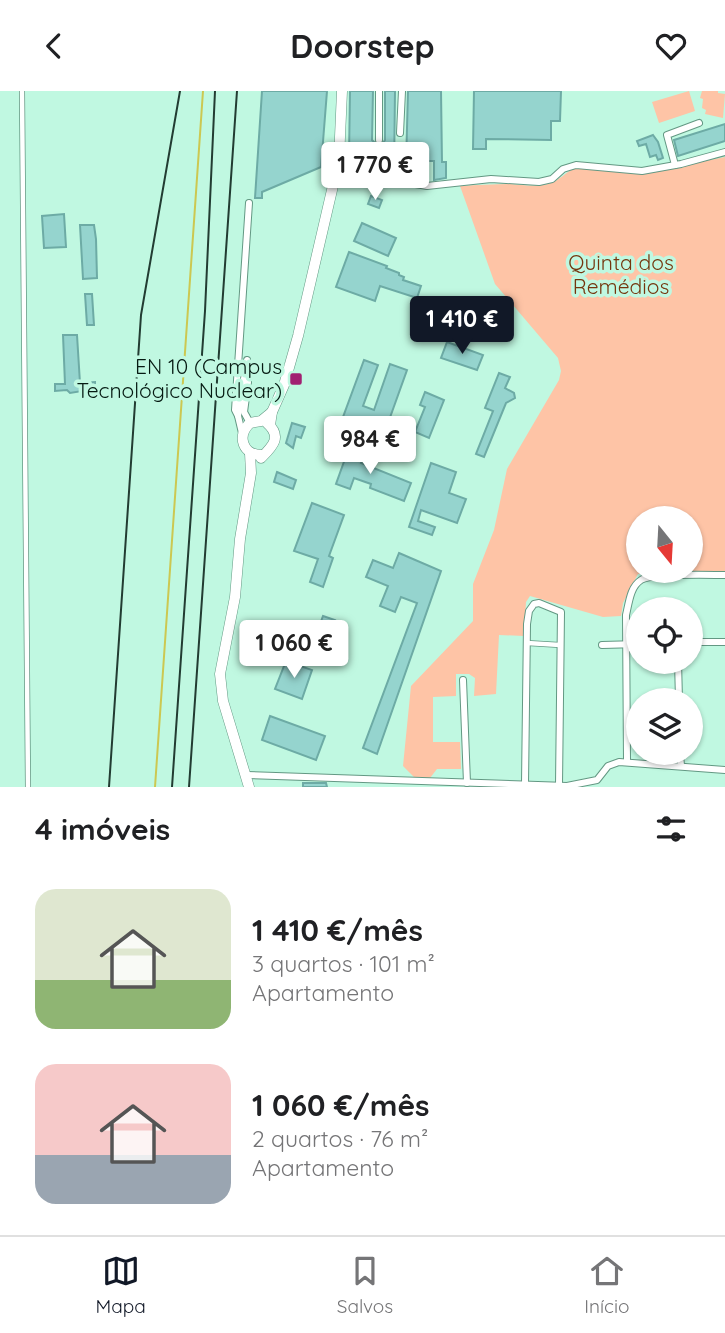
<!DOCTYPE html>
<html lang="pt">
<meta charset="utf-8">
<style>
:root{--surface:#fff;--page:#f6f6f6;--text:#202124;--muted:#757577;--line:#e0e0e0;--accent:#111827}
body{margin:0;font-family:Quicksand,sans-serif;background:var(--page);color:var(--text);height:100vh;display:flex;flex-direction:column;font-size:26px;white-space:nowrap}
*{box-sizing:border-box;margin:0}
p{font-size:23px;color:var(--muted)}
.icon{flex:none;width:38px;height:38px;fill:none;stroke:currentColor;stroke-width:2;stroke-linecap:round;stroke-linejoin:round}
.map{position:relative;height:696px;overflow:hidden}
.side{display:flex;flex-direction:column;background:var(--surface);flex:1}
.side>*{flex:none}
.needle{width:46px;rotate:162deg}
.tools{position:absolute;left:626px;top:415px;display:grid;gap:14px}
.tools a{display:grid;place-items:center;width:77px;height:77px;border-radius:50%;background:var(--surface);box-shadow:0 2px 5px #0004;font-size:35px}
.price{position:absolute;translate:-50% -60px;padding:0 16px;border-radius:7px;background:#fff;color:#222;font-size:23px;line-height:46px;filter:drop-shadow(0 2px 4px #0008)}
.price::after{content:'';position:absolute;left:50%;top:42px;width:21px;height:16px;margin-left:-10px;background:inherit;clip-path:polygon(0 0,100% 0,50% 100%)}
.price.current{background:var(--accent);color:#fff}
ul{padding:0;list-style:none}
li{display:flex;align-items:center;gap:21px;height:175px;padding:0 35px}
li span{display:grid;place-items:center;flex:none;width:196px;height:140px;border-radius:21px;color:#555}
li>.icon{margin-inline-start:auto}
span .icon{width:84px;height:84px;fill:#fffc;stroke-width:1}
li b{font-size:30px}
h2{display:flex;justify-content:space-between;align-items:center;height:84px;padding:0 35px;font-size:30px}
header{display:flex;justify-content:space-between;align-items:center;height:91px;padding:0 35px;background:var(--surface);font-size:32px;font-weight:800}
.tab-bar{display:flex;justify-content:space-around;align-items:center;height:98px;border-top:2px solid var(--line);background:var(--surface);font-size:19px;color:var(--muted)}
.tab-bar a{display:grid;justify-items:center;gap:4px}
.tab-bar .current{color:var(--accent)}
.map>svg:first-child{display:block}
</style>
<header><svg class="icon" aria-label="back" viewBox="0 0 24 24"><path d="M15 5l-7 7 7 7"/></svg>Doorstep<svg class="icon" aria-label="heart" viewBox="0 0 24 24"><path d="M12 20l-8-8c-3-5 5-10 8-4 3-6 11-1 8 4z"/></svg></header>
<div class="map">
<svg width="725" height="696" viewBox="0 0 725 696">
<rect width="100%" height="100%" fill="#c0f8e1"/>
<g fill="#fec4a6" fill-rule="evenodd">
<polygon points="689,0 695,20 659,32 652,11"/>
<polygon points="702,0 718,0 718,2 725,3 723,27 705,23 706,19 702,17 703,8 700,7"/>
<path d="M725 66V480L638 483 623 512 621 525 603 526 530 505 526 511 524 545 499 544 496 603 474 605 475 587 469 583H456V605L433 606V651H460L461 678H437L430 687 417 689 403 675 411 595 473 530V493L494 439 507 378 559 289 561 280 558 267 495 193 460 95C476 94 493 93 510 93 523 94 535 96 548 93 560 90 566 80 577 76L641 83ZM639 427H691V480H639Z"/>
</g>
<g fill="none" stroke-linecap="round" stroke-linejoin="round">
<polyline stroke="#ccc851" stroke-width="2" points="155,696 203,0"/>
</g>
<g fill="#95d4ce" stroke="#6daba5" stroke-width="2">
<polygon points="262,0 327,0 321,76 262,101 262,107 255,107"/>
<polygon points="350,0 373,0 372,49 378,55 382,54 385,49 385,0 395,0 394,82 349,66"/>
<polygon points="408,0 441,0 442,71 446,71 446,87 434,89 434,70 423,70 423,75 406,74"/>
<polygon points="474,0 561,0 560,30 551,30 551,49 486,48 486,58 473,58"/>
<polygon points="725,33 725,50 678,65 674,49"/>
<polygon points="653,44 658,51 663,67 658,69 656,64 650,66 646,53 639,55 637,50"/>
<polygon points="371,105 382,109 379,117 368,113"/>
<polygon points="64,123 66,156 44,157 42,125"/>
<polygon points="362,132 396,147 388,165 354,150"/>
<polygon points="80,134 94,134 96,148 97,187 83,188"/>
<polygon points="349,161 387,175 386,177 399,182 399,184 404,186 403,189 421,195 417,207 380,195 375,210 336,196"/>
<polygon points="85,203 92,203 94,234 87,234"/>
<polygon points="63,244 77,244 80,292 95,291 95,298 70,302 67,299 55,300 55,293 65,293"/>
<polygon points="447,251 483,264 477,279 441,267"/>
<polygon points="364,269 378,274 363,315 374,319 390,273 407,279 383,346 356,336 354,342 339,337"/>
<polygon points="499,282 510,286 505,297 514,302 515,307 506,312 484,366 476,363 493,320 485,317"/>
<polygon points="425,301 444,309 429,347 415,341 425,316 420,314"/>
<polygon points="292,332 305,336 301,347 296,345 293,357 286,352"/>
<polygon points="350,354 366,360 361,372 411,392 404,410 370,397 371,393 354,387 350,398 336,393"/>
<polygon points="431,372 456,381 449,402 466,408 457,432 421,419 418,430 435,436 432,444 409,436"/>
<polygon points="277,381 296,389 293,398 274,391"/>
<polygon points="312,412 344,424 329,465 333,467 323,496 310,491 318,468 294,460"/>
<polygon points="399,462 441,480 377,663 363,657 417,512 401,506 395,521 380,515 388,495 366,486 373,469 393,477"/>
<polygon points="323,525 335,529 321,565 310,561"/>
<polygon points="286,570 312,579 302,608 275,598"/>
<polygon points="270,625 325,645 316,669 262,649"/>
<polygon points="303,692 326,692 327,696 303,696"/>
</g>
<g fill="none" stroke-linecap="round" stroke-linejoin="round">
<defs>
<g id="pedestrian">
<polyline points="22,0 28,696"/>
<polyline points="527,552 560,554"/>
</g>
<g id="minor">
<polyline points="400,42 402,0"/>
<polyline points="379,49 379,0"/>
<polyline points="339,69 404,91 427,95 491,88 539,91 552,88 563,78 576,74 642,80 681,73 725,61"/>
<polyline points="675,74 667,44 699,32"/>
<polyline points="248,291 244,321 250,332"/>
<polyline points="238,325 235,319 249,112"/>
<polyline points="242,342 238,325 247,269"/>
<polyline points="691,551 725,551"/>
<polyline points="602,554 639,553"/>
<polyline points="678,570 679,609"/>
<polyline points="463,589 467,692"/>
<polyline points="680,662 681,675"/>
<path d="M627 670 626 524C629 512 630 496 641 489 652 482 709 484 725 484"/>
<polyline points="246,684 567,695 597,689 608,675 619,671 725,679"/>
<polyline points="525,693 527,533 529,520 534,513 539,512 561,521 559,694"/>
</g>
<g id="primary">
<polyline points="270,334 272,321 284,294 298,245 339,69 342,0"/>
<path d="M263 364C243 365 236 345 250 332L261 330 272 321"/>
<path d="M261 367C272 356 283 346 267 332"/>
<polyline points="249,696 223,610 220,583 235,506 240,448 251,382 250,362"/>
</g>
</defs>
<use href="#pedestrian" stroke="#639883" stroke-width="6"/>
<use href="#minor" stroke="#639883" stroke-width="8"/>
<use href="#primary" stroke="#639883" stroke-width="11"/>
<use href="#pedestrian" stroke="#fff" stroke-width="4.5"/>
<use href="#minor" stroke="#fff" stroke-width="6"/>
<use href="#primary" stroke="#fff" stroke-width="10"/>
<g stroke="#223c32" stroke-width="2">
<polyline points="109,696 141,224 180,0"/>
<polyline points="172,696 205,220 215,0"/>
<polyline points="189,696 237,0"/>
</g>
</g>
<rect fill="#a12071" stroke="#c0f8e1" stroke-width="2.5" x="289" y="281" width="14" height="14" rx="3.5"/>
<g text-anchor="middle" stroke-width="7" stroke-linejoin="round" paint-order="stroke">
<g font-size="21" fill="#75360e" stroke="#c0f8e1">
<text x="621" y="179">Quinta dos<tspan x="621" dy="24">Remédios</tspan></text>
</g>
<g font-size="21" fill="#051a12" stroke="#c0f8e1" text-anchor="end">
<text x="282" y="283">EN 10 (Campus<tspan x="282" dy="24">Tecnológico Nuclear)</tspan></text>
</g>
</g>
</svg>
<div class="tools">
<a><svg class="needle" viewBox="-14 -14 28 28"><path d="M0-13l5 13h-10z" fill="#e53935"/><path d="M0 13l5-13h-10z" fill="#757577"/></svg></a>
<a><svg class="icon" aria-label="locate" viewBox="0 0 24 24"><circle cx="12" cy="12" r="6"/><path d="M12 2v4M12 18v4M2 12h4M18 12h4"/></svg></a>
<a><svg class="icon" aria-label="layers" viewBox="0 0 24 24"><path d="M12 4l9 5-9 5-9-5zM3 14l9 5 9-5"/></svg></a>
</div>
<b class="price" style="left:375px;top:111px">1 770 €</b>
<b class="price current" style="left:462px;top:265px">1 410 €</b>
<b class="price" style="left:370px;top:385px">984 €</b>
<b class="price" style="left:294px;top:589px">1 060 €</b>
</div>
<section class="side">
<h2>4 imóveis<svg class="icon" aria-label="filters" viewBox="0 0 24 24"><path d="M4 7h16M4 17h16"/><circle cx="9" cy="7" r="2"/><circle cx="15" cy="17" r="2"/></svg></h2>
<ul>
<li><span style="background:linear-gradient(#dfe7d0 65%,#8fb573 0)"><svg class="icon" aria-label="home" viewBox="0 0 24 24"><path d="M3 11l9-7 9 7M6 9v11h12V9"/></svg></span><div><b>1 410 €/mês</b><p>3 quartos · 101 m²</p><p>Apartamento</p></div></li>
<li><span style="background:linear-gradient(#f6c9c9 65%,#9aa5b1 0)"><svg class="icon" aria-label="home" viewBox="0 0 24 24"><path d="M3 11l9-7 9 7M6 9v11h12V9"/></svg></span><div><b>1 060 €/mês</b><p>2 quartos · 76 m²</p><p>Apartamento</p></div></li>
</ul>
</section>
<nav class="tab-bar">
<a class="current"><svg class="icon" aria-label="map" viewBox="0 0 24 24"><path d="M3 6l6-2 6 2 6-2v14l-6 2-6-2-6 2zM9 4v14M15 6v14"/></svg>Mapa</a>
<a><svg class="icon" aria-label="saved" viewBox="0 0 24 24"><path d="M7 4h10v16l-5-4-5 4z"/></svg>Salvos</a>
<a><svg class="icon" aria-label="home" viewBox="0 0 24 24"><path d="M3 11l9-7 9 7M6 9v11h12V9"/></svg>Início</a>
</nav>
